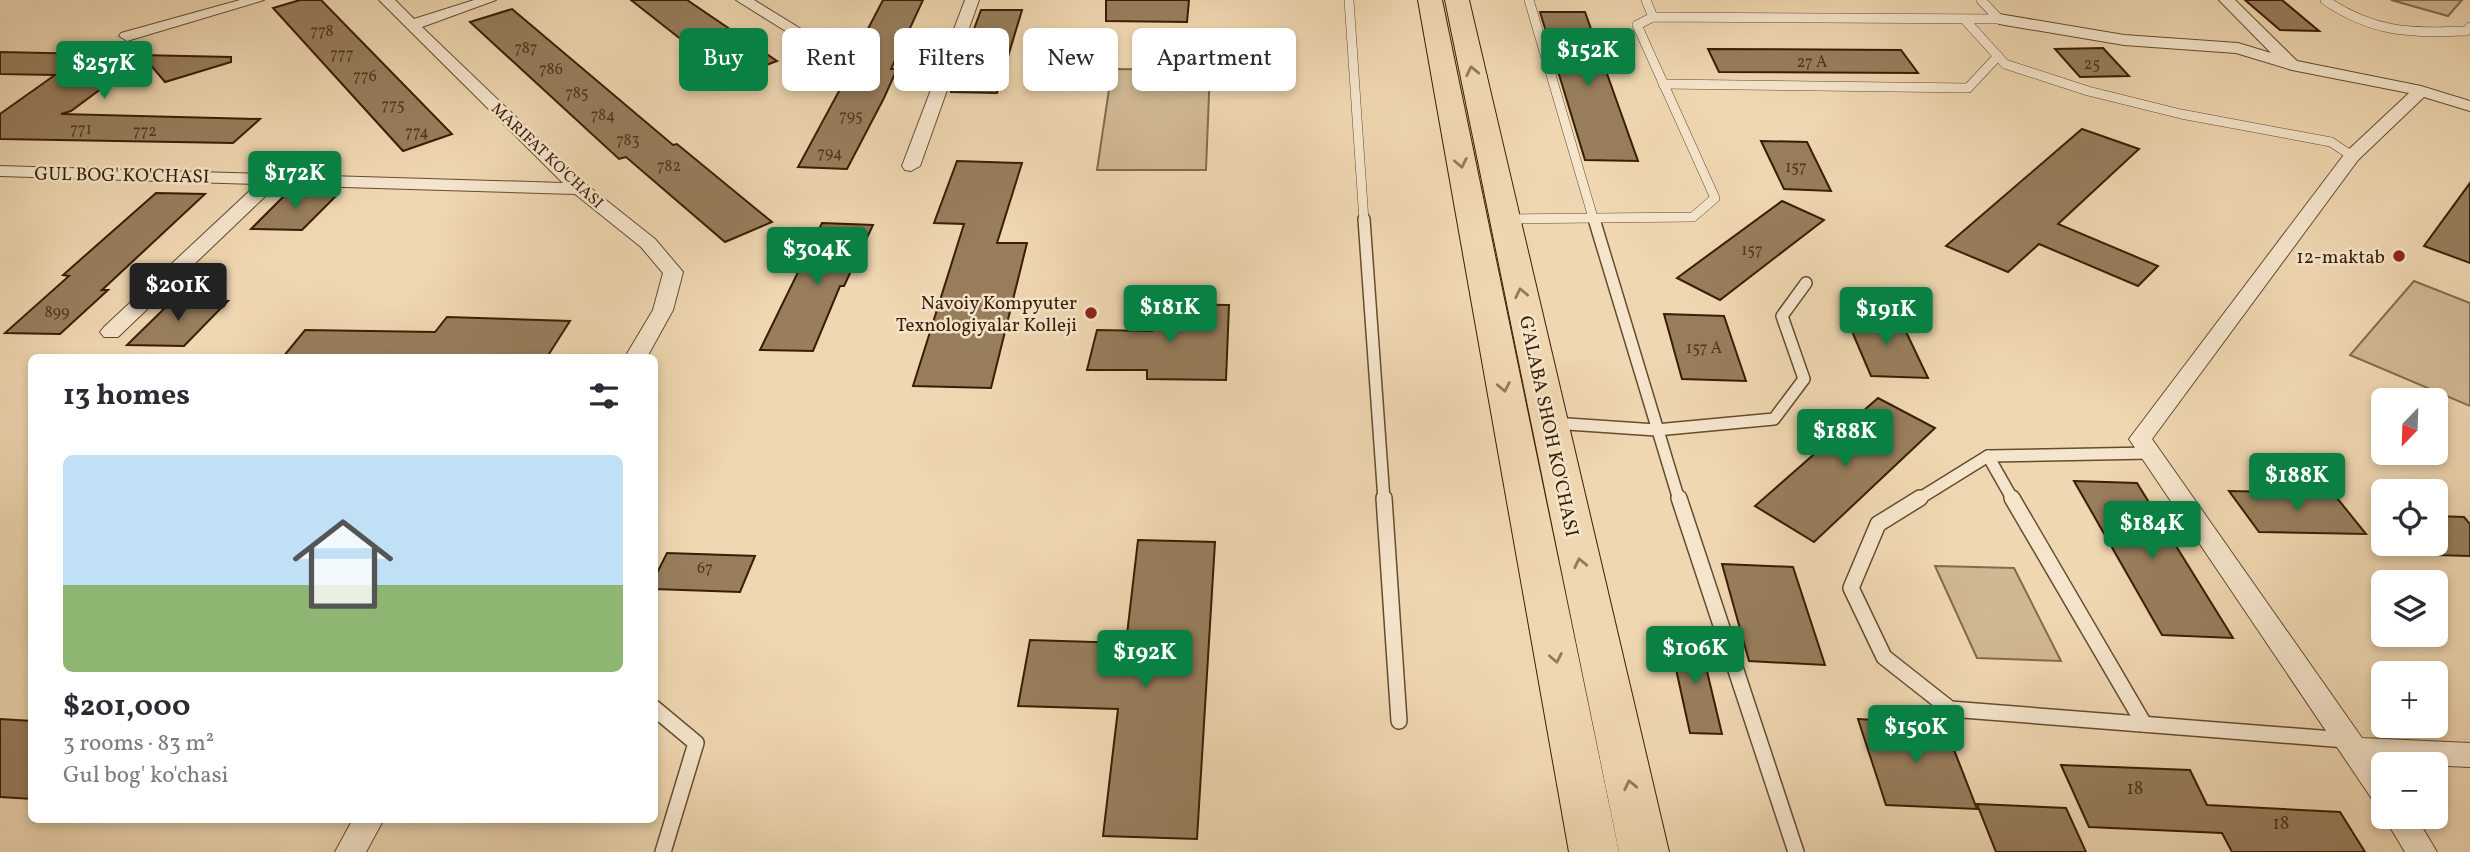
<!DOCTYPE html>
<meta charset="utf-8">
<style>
:root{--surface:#fff;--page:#f2f2f3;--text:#2b2b33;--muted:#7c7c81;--line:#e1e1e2;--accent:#0b8043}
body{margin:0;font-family:Vollkorn,serif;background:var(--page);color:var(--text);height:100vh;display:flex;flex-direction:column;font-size:26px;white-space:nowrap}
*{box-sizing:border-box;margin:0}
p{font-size:23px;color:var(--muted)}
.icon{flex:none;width:38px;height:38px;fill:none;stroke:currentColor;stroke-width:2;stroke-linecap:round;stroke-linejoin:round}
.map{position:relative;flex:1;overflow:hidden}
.sheet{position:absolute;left:28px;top:354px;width:630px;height:469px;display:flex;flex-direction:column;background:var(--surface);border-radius:10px;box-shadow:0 4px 10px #0003}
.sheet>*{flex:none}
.top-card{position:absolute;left:679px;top:28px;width:665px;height:63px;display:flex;gap:14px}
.needle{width:46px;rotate:203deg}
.tools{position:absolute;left:2371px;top:388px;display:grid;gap:14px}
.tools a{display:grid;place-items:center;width:77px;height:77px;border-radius:10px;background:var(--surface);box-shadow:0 4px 10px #0003;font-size:35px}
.price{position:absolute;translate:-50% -60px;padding:0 16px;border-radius:7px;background:var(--accent);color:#fff;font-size:23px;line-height:46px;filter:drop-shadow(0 2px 4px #0008)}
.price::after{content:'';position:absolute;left:50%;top:42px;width:21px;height:16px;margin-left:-10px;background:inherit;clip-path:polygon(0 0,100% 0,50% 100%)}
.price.selected{background:#222;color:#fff}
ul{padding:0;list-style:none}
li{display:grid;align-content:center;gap:14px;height:371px;padding:0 35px}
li+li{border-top:2px solid var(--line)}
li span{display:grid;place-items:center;height:217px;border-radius:10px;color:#555}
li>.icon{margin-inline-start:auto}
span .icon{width:126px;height:126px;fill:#fffc;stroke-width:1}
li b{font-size:30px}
h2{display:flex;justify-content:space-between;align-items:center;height:84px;padding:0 35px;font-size:30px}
.chip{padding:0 24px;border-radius:10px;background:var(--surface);box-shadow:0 4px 10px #0003;font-size:24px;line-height:63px}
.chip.selected{background:var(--accent);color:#fff}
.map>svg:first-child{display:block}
</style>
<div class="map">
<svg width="2470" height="852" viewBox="0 0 2470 852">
<rect width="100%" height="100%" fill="#efd7b1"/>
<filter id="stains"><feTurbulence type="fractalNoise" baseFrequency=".00286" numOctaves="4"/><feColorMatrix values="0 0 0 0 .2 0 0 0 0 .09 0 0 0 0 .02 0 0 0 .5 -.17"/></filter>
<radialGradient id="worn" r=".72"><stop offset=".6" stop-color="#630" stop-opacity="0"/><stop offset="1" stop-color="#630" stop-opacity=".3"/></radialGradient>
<g fill="#d0b893" stroke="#846b4b" stroke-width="2">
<polygon points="2391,0 2462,0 2448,16"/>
<polygon points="1112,69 1210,70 1206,170 1097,170"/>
<polygon points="2414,281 2470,303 2470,406 2350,355"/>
<polygon points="1935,566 2014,568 2061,661 1977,658"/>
</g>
<g fill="#987e5d" stroke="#391e03" stroke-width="2">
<polygon points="300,0 321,0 452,134 403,151 273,8"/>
<polygon points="631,0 687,0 777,61 737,76 678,37"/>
<polygon points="883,0 923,0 891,69 897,69 884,98 847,169 798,167 852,67 848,67"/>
<polygon points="1106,0 1189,0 1187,22 1106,21"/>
<polygon points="2245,0 2282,0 2319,31 2280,30"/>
<polygon points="512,9 673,145 677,144 772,222 725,242 626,157 619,159 470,22"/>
<polygon points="981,10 1022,10 997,93 951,92"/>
<polygon points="1540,12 1585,12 1638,161 1585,160"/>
<polygon points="2103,48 2129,76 2080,77 2055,49"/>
<polygon points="1708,49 1901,50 1918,73 1719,72"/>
<polygon points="0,52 231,57 231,62 165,82 144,57 71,111 61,114 260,119 233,143 0,139 0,114 55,75 0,74"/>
<polygon points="2082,129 2139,149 2058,224 2158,266 2138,286 2039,244 2008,272 1946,246"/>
<polygon points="1761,141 1807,142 1831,191 1784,189"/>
<polygon points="957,161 1022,163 997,243 1027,243 991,388 913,386 964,224 934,223"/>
<polygon points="2470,183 2470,263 2424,246"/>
<polygon points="288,192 338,194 302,230 251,229"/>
<polygon points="156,193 205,194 102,290 108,290 60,334 5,333 69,276 63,275"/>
<polygon points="1782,201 1824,220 1720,300 1677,278"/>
<polygon points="822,223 873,225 844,286 840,286 813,351 760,350"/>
<polygon points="173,300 228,301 184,346 127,345"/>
<polygon points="1156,304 1229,305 1226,380 1147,379 1147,370 1087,370 1097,330 1152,331"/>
<polygon points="1664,314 1724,316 1746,381 1682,379"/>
<polygon points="1845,315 1899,317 1928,378 1871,376"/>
<polygon points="447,317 570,321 547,357 283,357 305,330 435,332"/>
<polygon points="1878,398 1935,428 1814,542 1755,506"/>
<polygon points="2074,481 2137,483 2233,638 2162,635"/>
<polygon points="2229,491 2333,493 2366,534 2259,532"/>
<polygon points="2436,516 2464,517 2470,524 2470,556 2436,555"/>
<polygon points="1138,540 1215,542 1197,839 1103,836 1118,709 1018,706 1030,640 1126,643"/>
<polygon points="667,553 755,556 740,592 654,589 654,579"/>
<polygon points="1722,564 1793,567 1825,665 1749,661"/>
<polygon points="1669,637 1699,638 1722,734 1690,733"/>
<polygon points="0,719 32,721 32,799 0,797"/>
<polygon points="1858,719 1944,724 1977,809 1886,805"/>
<polygon points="2061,765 2190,770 2207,805 2340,812 2365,852 2232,852 2222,833 2089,827"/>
<polygon points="1977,804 2066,808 2086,852 1996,852"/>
</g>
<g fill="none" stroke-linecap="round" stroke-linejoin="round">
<defs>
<g id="lane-far2">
<polyline points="1349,0 1364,221"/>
<polyline points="1529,0 1594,221"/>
<polyline points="1646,0 1653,17"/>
<path d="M2325 0C2373 33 2410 33 2466 31L2470 27"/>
<polyline points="1965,20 2005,64 2088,91 2181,114 2331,142 2352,156"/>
<polyline points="1663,84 1968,88 1998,56"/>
<polyline points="1507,219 1693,217 1715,198 1637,25 1653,17 1999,19 1981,0"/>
</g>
<g id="lane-far1">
<polyline points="1364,219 1384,500"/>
<polyline points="1594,219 1679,500"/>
<polyline points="1553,423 1656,430 1774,419 1804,379 1782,316 1806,283"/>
<polyline points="1988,456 2013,500"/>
<polyline points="1917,500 1988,456 2150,453"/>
</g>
<g id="lane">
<polyline points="1384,498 1399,721"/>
<polyline points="1679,498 1796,852"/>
<polyline points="1920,498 1878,524 1851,588 1884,657 1950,709 2346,740"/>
<polyline points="2012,498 2144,724"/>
<polyline points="654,708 696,743 663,852"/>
</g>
<g id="street">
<polygon points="240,0 264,0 127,41 119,36 121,33"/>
<polygon points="379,0 395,0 414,19 474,0 496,0 422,27 587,185 655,239 683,272 673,310 647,357 625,357 653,310 663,273 641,247 575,194 277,185 118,337 104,337 100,332 104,327 257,184 0,176 0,166 563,183"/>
<polygon points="736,0 754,0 806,32 804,35 792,35"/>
<polygon points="965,0 979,0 920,166 911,171 905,170 902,166"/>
<polygon points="2219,0 2235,0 2297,61 2421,86 2470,101 2470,111 2424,97 2358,160 2152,439 2362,738 2470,743 2470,767 2380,763 2384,768 2384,806 2374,802 2129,439 2346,152 2409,93 2292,70 2236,53 2124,45 1999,24 1991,19 1999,14 2124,35 2238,43 2271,53"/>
<polygon points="2384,817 2416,817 2437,852 2405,852"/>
<polygon points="353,819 384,819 366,852 335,852"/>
</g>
<g id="primary">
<polygon points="1418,0 1442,0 1619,852 1569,852"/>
<polygon points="1445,0 1469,0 1669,852 1619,852"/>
</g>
</defs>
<use href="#lane-far2" stroke="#664c2e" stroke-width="10"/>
<use href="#lane-far1" stroke="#664c2e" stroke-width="14"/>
<use href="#lane" stroke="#664c2e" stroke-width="18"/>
<use href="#street" stroke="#664c2e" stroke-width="2"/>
<use href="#primary" stroke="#391e03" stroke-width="2"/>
<use href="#lane-far2" stroke="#f5e5cc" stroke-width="9"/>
<use href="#lane-far1" stroke="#f5e5cc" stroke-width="11"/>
<use href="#lane" stroke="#f5e5cc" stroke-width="15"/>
<use href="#street" fill="#f5e5cc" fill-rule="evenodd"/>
<use href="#primary" fill="#efd7b1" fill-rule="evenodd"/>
</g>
<defs><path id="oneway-chevron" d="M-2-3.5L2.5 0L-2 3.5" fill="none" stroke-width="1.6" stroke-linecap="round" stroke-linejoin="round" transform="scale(1.75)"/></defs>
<g stroke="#947a5a">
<use href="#oneway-chevron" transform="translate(1472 71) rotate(-102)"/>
<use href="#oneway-chevron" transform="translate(1461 163) rotate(79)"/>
<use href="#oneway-chevron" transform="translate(1521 293) rotate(-102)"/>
<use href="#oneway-chevron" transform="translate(1504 387) rotate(79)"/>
<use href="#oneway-chevron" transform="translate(1580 563) rotate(-102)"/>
<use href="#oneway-chevron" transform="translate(1556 658) rotate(79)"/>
<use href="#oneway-chevron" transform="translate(1630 785) rotate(-102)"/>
</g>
<g fill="#8f2418" stroke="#f5e5cc" stroke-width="2.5">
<circle cx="2399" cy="256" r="7"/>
<circle cx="1091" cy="313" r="7"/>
</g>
<g text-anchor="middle" stroke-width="5" stroke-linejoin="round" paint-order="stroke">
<g font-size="16" fill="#51361a">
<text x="322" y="36">778</text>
<text x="526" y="53">787</text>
<text x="342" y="59">777</text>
<text x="1812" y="67">27 А</text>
<text x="2092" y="69">25</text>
<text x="551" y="74">786</text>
<text x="365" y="81">776</text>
<text x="577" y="98">785</text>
<text x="393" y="110">775</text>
<text x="603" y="120">784</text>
<text x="851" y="121">795</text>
<text x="81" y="134">771</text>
<text x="145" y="136">772</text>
<text x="417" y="137">774</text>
<text x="628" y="145">783</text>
<text x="830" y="158">794</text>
<text x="669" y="171">782</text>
<text x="1796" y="172">157</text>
<text x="1752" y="255">157</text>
<text x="57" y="317">899</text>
<text x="1704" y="353">157 А</text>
<text x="705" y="573">67</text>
</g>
<g font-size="16" fill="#391e03" stroke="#f5e5cc">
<text transform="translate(548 155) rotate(43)" y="6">MARIFAT KO'CHASI</text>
</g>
<g font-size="19" fill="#391e03" stroke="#f5e5cc">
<text transform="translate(122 174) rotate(1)" y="7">GUL BOG' KO'CHASI</text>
<text transform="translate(1550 426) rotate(78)" y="7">G'ALABA SHOH KO'CHASI</text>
</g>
<g font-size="19" fill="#391e03" stroke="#f5e5cc" text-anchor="end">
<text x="2385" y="263">12-maktab</text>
<text x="1077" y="309">Navoiy Kompyuter<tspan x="1077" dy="22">Texnologiyalar Kolleji</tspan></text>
</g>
<g font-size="19" fill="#51361a">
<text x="2135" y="794">18</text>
<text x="2281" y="829">18</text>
</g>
</g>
<rect width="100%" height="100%" filter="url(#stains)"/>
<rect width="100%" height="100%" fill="url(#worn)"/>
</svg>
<div class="tools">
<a><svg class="needle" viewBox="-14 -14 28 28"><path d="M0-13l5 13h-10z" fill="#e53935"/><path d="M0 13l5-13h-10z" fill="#7c7c81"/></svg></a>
<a><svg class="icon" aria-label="locate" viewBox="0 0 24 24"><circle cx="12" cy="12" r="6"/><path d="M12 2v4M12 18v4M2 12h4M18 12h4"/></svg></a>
<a><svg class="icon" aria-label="layers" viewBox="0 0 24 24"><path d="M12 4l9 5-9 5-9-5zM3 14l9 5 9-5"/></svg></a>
<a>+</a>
<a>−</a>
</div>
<b class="price" style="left:1588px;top:88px">$152K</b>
<b class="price" style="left:104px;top:101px">$257K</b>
<b class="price" style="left:295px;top:211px">$172K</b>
<b class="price" style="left:817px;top:287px">$304K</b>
<b class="price selected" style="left:178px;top:323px">$201K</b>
<b class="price" style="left:1170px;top:345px">$181K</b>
<b class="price" style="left:1886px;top:347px">$191K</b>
<b class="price" style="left:1845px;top:469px">$188K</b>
<b class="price" style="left:2297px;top:513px">$188K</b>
<b class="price" style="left:2152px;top:561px">$184K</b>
<b class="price" style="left:1695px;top:686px">$106K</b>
<b class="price" style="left:1145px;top:690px">$192K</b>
<b class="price" style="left:1916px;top:765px">$150K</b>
<div class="top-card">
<a class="chip selected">Buy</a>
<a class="chip">Rent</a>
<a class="chip">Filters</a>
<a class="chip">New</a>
<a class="chip">Apartment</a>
</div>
<section class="sheet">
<h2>13 homes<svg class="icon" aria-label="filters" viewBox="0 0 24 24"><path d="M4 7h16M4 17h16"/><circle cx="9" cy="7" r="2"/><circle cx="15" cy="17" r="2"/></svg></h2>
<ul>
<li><span style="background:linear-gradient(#bfe0f5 60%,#8fb573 0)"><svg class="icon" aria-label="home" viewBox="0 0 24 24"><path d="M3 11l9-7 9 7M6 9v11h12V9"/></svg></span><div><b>$201,000</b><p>3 rooms · 83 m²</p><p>Gul bog' ko'chasi</p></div></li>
</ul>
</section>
</div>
